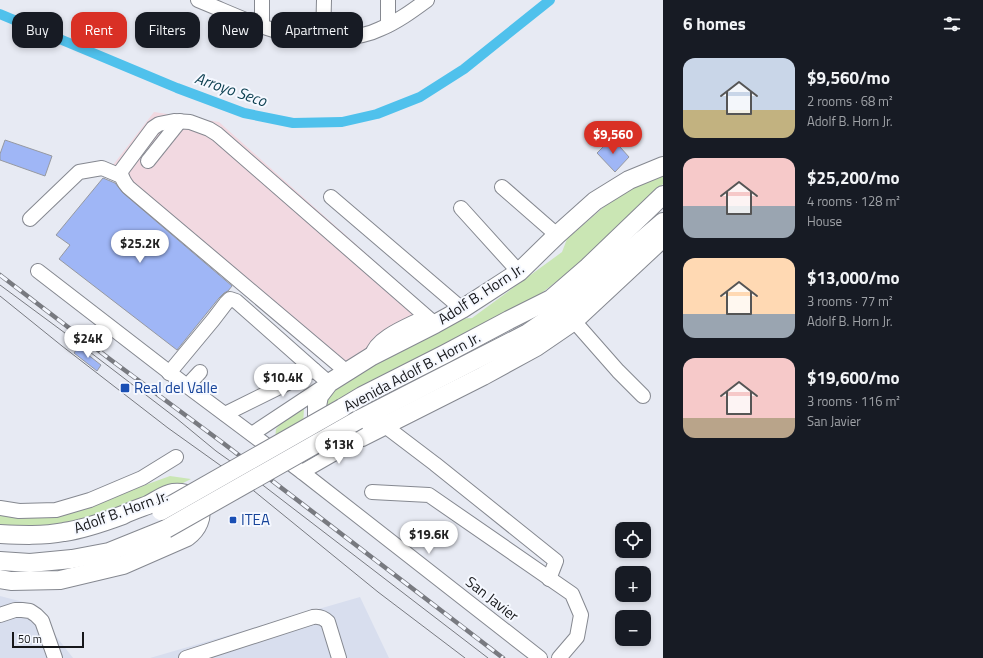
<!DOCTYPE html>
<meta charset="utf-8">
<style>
:root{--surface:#171b24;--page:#20242c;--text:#f1f3f6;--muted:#9ea1a6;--accent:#d93025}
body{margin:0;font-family:"Titillium Web",sans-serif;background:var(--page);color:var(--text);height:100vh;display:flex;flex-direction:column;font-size:15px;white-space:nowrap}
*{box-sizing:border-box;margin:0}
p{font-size:13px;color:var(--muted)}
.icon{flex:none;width:22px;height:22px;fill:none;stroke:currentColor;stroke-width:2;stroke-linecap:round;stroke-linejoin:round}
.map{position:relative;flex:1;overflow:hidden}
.panel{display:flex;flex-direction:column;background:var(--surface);width:320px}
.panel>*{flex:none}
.top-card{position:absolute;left:12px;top:12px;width:380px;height:36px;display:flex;gap:8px}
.fabs{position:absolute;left:615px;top:522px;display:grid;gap:8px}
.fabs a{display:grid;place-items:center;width:36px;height:36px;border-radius:8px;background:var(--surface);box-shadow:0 2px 6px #0003;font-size:20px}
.scale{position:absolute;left:12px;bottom:10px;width:72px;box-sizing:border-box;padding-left:4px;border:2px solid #16171a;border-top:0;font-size:11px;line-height:14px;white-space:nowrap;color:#16171a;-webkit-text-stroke:3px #f5f8ff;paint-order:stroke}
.price{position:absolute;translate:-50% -34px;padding:0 9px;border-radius:14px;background:#fff;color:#222;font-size:13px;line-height:26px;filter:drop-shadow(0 1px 2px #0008)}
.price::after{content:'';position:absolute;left:50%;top:24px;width:12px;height:9px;margin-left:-6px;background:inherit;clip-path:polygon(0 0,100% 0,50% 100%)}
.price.active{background:var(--accent);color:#fff}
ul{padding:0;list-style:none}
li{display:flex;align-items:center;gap:12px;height:100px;padding:0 20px}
li span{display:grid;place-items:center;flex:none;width:112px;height:80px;border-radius:12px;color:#555}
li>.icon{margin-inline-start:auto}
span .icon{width:48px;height:48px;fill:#fffc;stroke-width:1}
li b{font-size:17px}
h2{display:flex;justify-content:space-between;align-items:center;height:48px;padding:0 20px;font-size:17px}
.pill{padding:0 14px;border-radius:12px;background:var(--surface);box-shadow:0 2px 6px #0003;font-size:14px;line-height:36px}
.pill.active{background:var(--accent);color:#fff}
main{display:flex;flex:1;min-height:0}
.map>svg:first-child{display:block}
</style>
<main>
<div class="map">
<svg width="663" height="658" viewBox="0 0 663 658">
<rect width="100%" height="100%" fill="#e7eaf3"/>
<g fill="#d8deee">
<polygon points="0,596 31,604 73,658 0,658"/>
<polygon points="360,597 389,658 150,658"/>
</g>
<polygon fill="#f2d9e1" points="154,112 219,122 435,315 333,370 106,174"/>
<g fill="#cae6b4">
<polygon points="663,171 663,184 574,268 539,295 515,310 324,412 326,396 335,387 455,319 472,318 562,252 567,239 629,185"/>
<polygon points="304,409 303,425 312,439 302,458 281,450 275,440 276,429 284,420"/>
<polygon points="170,476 191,479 151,499 80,525 0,530 0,513 82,508"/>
</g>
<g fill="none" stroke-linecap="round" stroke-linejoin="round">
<polyline stroke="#4fc1ec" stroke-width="10" points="0,14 177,88 244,113 293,123 342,122 377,114 420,97 464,69 550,0"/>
</g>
<g fill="#9fb6f6" stroke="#9699a1">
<polygon points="612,138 629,157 615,172 597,153"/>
<polygon points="5,140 52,156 45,176 0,160 0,154"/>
<polygon points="103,178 115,183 123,193 232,286 228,291 224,293 219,298 177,350 59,259 70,245 56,235"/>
<polygon points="78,347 101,365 97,371 74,353"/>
</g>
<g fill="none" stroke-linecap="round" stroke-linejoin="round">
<defs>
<g id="minor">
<path d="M198 0C235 15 274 35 314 39 323 40 332 39 341 38 355 37 368 35 380 29 397 22 412 11 427 0"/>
<polyline points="388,25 388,0"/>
<polyline points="262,26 262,0"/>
<polyline points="323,39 324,0"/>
<polyline points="148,161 180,121"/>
<polyline points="502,187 557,235"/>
<polyline points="331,197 462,309"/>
<polyline points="461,208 519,272"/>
<polyline points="30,219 79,172 102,168 121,176"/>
<polyline points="38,271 187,386 302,472 540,658"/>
<polyline points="574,321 618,371 643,396"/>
<path d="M372 355C376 337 410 325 425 317"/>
<path d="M347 372 128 187C124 182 121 178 121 171L153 128 159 124 174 121 190 122 209 129 217 134 435 324"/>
<polyline points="169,373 213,320 226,303 230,299 236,301 314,370 225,414"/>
<polyline points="187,386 200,372"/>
<polyline points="385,426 435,464 556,561 549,579"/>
<polyline points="252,434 329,383 314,370"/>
<polyline points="302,472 356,441"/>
<polyline points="372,492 429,495 572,594 581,615 577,637 559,658"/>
<polyline points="0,508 19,511 56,510 90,500 142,478 176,457"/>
<polyline points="0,615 15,610 22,610 30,611 36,615 42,621 55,658"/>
<path d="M186 658 313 617C319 616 324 618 328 622L339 658"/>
</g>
<g id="major">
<polyline points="663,166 629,180 595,201 557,235 519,272 462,309 435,324 372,356 329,383 319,396 317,406 317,416 321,426 327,434 336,440 346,441 362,437 483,376 536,347 574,321 663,238"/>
<polyline points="342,408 362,396 445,354 509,320 551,299 588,267 663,195"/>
<polyline points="358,420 528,333 570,304 602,274 663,222"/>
<path d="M0 534C21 535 43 536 64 532 84 529 104 522 123 515 131 511 140 508 148 505 156 501 165 494 173 493 203 490 210 520 187 537L123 565 60 580 11 581 0 579"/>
<polyline points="0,561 30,563 72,559 109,552 166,529"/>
</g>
</defs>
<use href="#minor" stroke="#858890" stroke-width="16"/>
<use href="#major" stroke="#858890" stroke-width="20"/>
<use href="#minor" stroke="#fff" stroke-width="14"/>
<use href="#major" stroke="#fff" stroke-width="18"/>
<g stroke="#787a80" stroke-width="1">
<polyline points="0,285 69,336 176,418 216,451 247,473 488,658"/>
<polyline points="0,296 62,346 168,428 238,478 378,592 465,658"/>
</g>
<defs>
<polyline id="rail" points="0,275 111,360 223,443 503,658"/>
</defs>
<use href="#rail" stroke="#787a80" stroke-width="4.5"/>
<use href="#rail" stroke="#f5f8ff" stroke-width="3" stroke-dasharray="9" stroke-linecap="butt"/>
<defs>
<g id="major-bridge">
<polyline points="161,511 342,408"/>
<polyline points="166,529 358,420"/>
</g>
</defs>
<use href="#major-bridge" stroke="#858890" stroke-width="20" stroke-linecap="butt"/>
<use href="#major-bridge" stroke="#fff" stroke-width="18"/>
</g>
<g fill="#1a4fb4" stroke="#f5f8ff" stroke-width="1.5">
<rect x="120" y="383" width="10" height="10" rx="2"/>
<rect x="229" y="516" width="8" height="8" rx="2"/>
</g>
<g text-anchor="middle" stroke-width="4" stroke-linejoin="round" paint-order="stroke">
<g font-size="15" fill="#16171a" stroke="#f5f8ff">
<text transform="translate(481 294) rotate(-33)" y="5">Adolf B. Horn Jr.</text>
<text transform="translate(412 372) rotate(-28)" y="5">Avenida Adolf B. Horn Jr.</text>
<text transform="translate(121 512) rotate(-20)" y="5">Adolf B. Horn Jr.</text>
<text transform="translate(492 599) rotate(38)" y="5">San Javier</text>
</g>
<g font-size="15" fill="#164399" stroke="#f5f8ff" text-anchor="start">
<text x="134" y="393">Real del Valle</text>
<text x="241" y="525">ITEA</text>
</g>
<g font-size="16" font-style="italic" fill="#0c3f50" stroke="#f5f8ff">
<text transform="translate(231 89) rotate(19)" y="6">Arroyo Seco</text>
</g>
</g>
</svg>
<div class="fabs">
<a><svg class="icon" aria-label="locate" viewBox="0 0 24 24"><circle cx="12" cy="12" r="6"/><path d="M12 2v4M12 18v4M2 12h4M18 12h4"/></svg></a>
<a>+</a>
<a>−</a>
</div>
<div class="scale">50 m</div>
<b class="price active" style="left:613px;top:155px">$9,560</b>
<b class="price" style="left:140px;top:264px">$25.2K</b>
<b class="price" style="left:88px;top:359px">$24K</b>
<b class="price" style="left:283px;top:398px">$10.4K</b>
<b class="price" style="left:339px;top:465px">$13K</b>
<b class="price" style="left:429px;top:555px">$19.6K</b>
<div class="top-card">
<a class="pill">Buy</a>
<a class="pill active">Rent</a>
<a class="pill">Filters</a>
<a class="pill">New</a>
<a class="pill">Apartment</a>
</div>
</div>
<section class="panel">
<h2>6 homes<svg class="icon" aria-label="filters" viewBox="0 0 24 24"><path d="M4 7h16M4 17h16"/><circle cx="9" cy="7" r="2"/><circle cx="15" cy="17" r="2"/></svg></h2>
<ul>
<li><span style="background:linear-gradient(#c9d6e8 65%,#c2b280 0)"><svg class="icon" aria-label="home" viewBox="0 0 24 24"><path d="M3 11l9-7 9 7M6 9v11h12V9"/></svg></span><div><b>$9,560/mo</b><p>2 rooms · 68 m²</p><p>Adolf B. Horn Jr.</p></div></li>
<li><span style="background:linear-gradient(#f6c9c9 60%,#9aa5b1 0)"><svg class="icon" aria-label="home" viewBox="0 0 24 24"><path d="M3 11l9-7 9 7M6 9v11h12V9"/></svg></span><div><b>$25,200/mo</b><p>4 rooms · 128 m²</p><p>House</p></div></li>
<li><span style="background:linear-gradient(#ffd9b3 70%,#9aa5b1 0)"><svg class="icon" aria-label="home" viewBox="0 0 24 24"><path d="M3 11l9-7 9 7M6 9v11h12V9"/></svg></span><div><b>$13,000/mo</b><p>3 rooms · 77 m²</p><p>Adolf B. Horn Jr.</p></div></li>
<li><span style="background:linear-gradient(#f6c9c9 75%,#b9a48a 0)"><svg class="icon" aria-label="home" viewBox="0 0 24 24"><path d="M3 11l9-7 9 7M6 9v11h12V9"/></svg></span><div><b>$19,600/mo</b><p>3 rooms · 116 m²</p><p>San Javier</p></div></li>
</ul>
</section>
</main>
